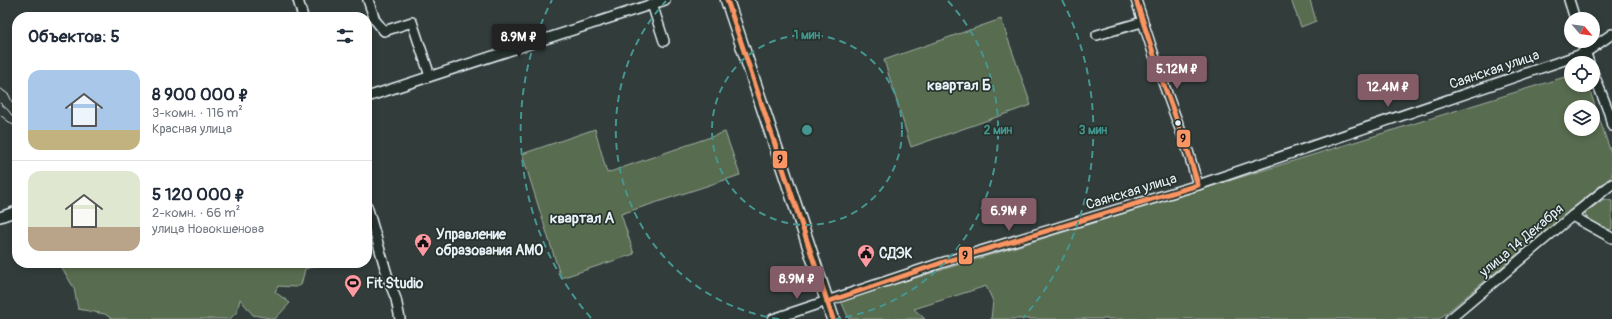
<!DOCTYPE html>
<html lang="ru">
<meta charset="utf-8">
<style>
:root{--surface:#fff;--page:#f2f2f3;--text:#1f2937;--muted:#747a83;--line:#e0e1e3;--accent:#845c67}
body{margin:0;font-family:Pangolin,sans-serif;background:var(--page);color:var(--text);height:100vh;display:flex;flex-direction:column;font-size:15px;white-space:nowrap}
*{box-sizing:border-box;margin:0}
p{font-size:13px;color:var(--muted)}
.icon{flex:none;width:22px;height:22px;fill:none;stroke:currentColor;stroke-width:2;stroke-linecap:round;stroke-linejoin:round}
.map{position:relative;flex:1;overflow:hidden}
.details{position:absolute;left:12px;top:12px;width:360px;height:256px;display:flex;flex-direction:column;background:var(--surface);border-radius:16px;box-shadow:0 2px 6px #0003}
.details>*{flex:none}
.needle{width:26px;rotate:118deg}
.fabs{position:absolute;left:1564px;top:12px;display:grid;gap:8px}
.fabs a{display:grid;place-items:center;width:36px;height:36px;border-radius:50%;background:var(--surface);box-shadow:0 2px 6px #0003;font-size:20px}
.price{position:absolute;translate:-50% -34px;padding:0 9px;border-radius:4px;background:var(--accent);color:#fff;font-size:13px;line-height:26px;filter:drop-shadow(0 1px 2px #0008)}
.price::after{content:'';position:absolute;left:50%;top:24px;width:12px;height:9px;margin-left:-6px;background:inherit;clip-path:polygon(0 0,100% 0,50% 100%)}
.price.selected{background:#222;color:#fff}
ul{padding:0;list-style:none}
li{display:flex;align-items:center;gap:12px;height:100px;padding:0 16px}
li+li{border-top:1px solid var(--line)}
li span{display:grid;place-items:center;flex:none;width:112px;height:80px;border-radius:12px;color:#555}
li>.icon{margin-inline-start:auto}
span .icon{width:48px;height:48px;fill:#fffc;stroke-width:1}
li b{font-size:17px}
h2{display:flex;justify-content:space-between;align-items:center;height:48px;padding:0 16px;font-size:17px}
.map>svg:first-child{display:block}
</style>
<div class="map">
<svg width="1612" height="319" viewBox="0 0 1612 319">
<rect width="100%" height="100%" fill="#323d3b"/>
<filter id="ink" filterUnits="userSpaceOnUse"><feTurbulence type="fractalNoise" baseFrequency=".025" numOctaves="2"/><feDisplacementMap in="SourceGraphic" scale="8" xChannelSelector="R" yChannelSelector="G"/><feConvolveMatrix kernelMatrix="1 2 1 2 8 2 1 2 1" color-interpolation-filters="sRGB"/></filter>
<g filter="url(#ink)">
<g fill="#586c4f" stroke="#a0aea4" fill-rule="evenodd">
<polygon points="1291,0 1310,0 1316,21 1301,27"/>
<polygon points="1001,19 1031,105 911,147 884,60"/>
<path d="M1571 75V85H1588L1612 156V176L1439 319H991L993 301 986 286 914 309 925 319H849L841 301ZM1571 107H1593V129H1571Z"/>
<polygon points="595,129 607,173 725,132 740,175 621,214 634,254 561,278 522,154"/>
<path d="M1604 199 1612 201V229C1603 231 1589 223 1585 215L1586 212Z"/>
<polygon points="62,263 326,263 305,269 301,285 296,287 278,286 275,292 290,303 275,319 253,315 240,299 237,312 230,319 112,319 105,314 78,309 74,288 62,268"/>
</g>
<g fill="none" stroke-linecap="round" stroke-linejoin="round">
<defs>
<g id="minor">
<polyline points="298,0 303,17"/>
<polyline points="368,0 375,20 384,31 412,22 430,76"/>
<polyline points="1136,0 1161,77 1188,151 1198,185"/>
<polyline points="1569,0 1575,19"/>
<polyline points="652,4 664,41"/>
<polyline points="1097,35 1142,22"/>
<polyline points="1582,41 1589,63"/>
<polyline points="1593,72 1609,113 1612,126"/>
<polyline points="367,97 665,0"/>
<polyline points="367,206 389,281 396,299 400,319"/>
<polyline points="1572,216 1612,238"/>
<polyline points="0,217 17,211"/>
<polyline points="773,319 941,263 1198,185 1585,53 1612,34"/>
<polyline points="1450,319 1572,216 1612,184"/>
</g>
<polyline id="tertiary" points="727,0 833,319"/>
</defs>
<use href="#minor" stroke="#e8f1f8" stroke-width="12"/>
<use href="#tertiary" stroke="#e8f1f8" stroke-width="15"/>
<use href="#minor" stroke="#26332d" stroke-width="9"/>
<use href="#tertiary" stroke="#26332d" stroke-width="12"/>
<g stroke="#e8f1f8" stroke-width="1">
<polyline points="0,88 9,95 14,106"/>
<polyline points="0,103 8,110 17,122"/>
<polyline points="0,115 17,128"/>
</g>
<defs>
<g id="bus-1">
<polyline points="727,0 833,319"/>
<polyline points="827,302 941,263 1198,185 1188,151 1161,77 1136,0"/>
</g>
</defs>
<use href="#bus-1" stroke="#26332d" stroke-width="8"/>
<use href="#bus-1" stroke="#fb9564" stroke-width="5"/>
</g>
</g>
<g fill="none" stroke="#459590" stroke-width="2" stroke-dasharray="7 5">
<circle cx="807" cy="130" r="95"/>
<path d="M779 319A191 191 0 0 1 666 1M948 1A191 191 0 0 1 835 319"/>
<path d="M591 318A286 286 0 0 1 552 0M1062 0A286 286 0 0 1 1023 318"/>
</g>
<defs>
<symbol id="civic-pin" viewBox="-11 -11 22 30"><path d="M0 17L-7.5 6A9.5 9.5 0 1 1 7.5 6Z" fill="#ff9aa2" stroke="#26332d"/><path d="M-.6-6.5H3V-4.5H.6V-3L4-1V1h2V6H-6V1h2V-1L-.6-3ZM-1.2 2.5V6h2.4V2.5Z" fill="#111"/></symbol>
<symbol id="stadium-pin" viewBox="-11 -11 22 30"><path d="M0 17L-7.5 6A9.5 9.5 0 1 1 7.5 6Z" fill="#ff9aa2" stroke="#26332d"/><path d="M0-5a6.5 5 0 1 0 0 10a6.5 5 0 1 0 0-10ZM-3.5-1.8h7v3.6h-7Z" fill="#111"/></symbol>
</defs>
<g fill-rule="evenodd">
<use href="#civic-pin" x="413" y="232" width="20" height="27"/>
<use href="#civic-pin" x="856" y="243" width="20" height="27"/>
<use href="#stadium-pin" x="343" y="273" width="20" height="27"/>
</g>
<circle fill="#e8f1f8" stroke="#26332d" stroke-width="1.5" cx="1178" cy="123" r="3.5"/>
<g text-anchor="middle" stroke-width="3.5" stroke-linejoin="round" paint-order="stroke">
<g font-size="14" fill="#e8f1f8" stroke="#26332d">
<text transform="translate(1494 69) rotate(-19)" y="5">Саянская улица</text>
<text transform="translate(1131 191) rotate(-17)" y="5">Саянская улица</text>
<text transform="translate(1521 240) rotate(-40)" y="5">улица 14 Декабря</text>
</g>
<g font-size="14" font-weight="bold" fill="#e8f1f8" stroke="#26332d" text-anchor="start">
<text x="436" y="239">Управление<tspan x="436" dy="16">образования АМО</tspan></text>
<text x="879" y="258">СДЭК</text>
<text x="366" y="288">Fit Studio</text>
</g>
<g font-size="15" font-weight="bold" fill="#e8f1f8" stroke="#26332d">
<text x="959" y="90">квартал Б</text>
<text x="582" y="223">квартал А</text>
</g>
</g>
<circle cx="807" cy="130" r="6" fill="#459590" stroke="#26332d" stroke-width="2"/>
<g font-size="12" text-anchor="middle" font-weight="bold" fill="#459590" stroke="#26332d" stroke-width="3.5" stroke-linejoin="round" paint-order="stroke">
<text x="807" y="39">1 мин</text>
<text x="998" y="134">2 мин</text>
<text x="1093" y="134">3 мин</text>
</g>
<g stroke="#26332d" stroke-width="1.5">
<rect x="1176" y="129" width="15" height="19" rx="4" fill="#fb9564"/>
<rect x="772" y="150" width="16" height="19" rx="4" fill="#fb9564"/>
<rect x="958" y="246" width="15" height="19" rx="4" fill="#fb9564"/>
</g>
<g font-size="11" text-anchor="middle" font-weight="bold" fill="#111">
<text x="1183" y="142">9</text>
<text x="780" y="163">9</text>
<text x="965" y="259">9</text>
</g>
</svg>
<div class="fabs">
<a><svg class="needle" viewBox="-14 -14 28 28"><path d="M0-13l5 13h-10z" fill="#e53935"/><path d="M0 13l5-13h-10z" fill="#747a83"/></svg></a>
<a><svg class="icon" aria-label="locate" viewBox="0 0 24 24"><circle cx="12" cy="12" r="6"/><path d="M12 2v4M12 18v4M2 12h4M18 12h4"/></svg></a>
<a><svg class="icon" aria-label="layers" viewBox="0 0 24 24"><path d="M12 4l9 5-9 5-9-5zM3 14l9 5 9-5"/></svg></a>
</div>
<b class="price selected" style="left:519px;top:58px">8.9M ₽</b>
<b class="price" style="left:1177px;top:90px">5.12M ₽</b>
<b class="price" style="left:1388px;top:108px">12.4M ₽</b>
<b class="price" style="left:1009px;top:232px">6.9M ₽</b>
<b class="price" style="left:797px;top:300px">8.9M ₽</b>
<section class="details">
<h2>Объектов: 5<svg class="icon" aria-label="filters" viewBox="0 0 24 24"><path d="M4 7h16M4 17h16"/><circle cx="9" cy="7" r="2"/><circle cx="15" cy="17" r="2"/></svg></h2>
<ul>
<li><span style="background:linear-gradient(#a9c7e8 75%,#c2b280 0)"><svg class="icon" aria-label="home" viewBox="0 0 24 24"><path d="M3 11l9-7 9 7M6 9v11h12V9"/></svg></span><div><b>8 900 000 ₽</b><p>3-комн. · 116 m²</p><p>Красная улица</p></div></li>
<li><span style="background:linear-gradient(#dfe7d0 70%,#b9a48a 0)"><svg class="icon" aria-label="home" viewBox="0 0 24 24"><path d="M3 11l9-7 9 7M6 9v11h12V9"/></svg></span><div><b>5 120 000 ₽</b><p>2-комн. · 66 m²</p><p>улица Новокшенова</p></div></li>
</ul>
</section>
</div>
